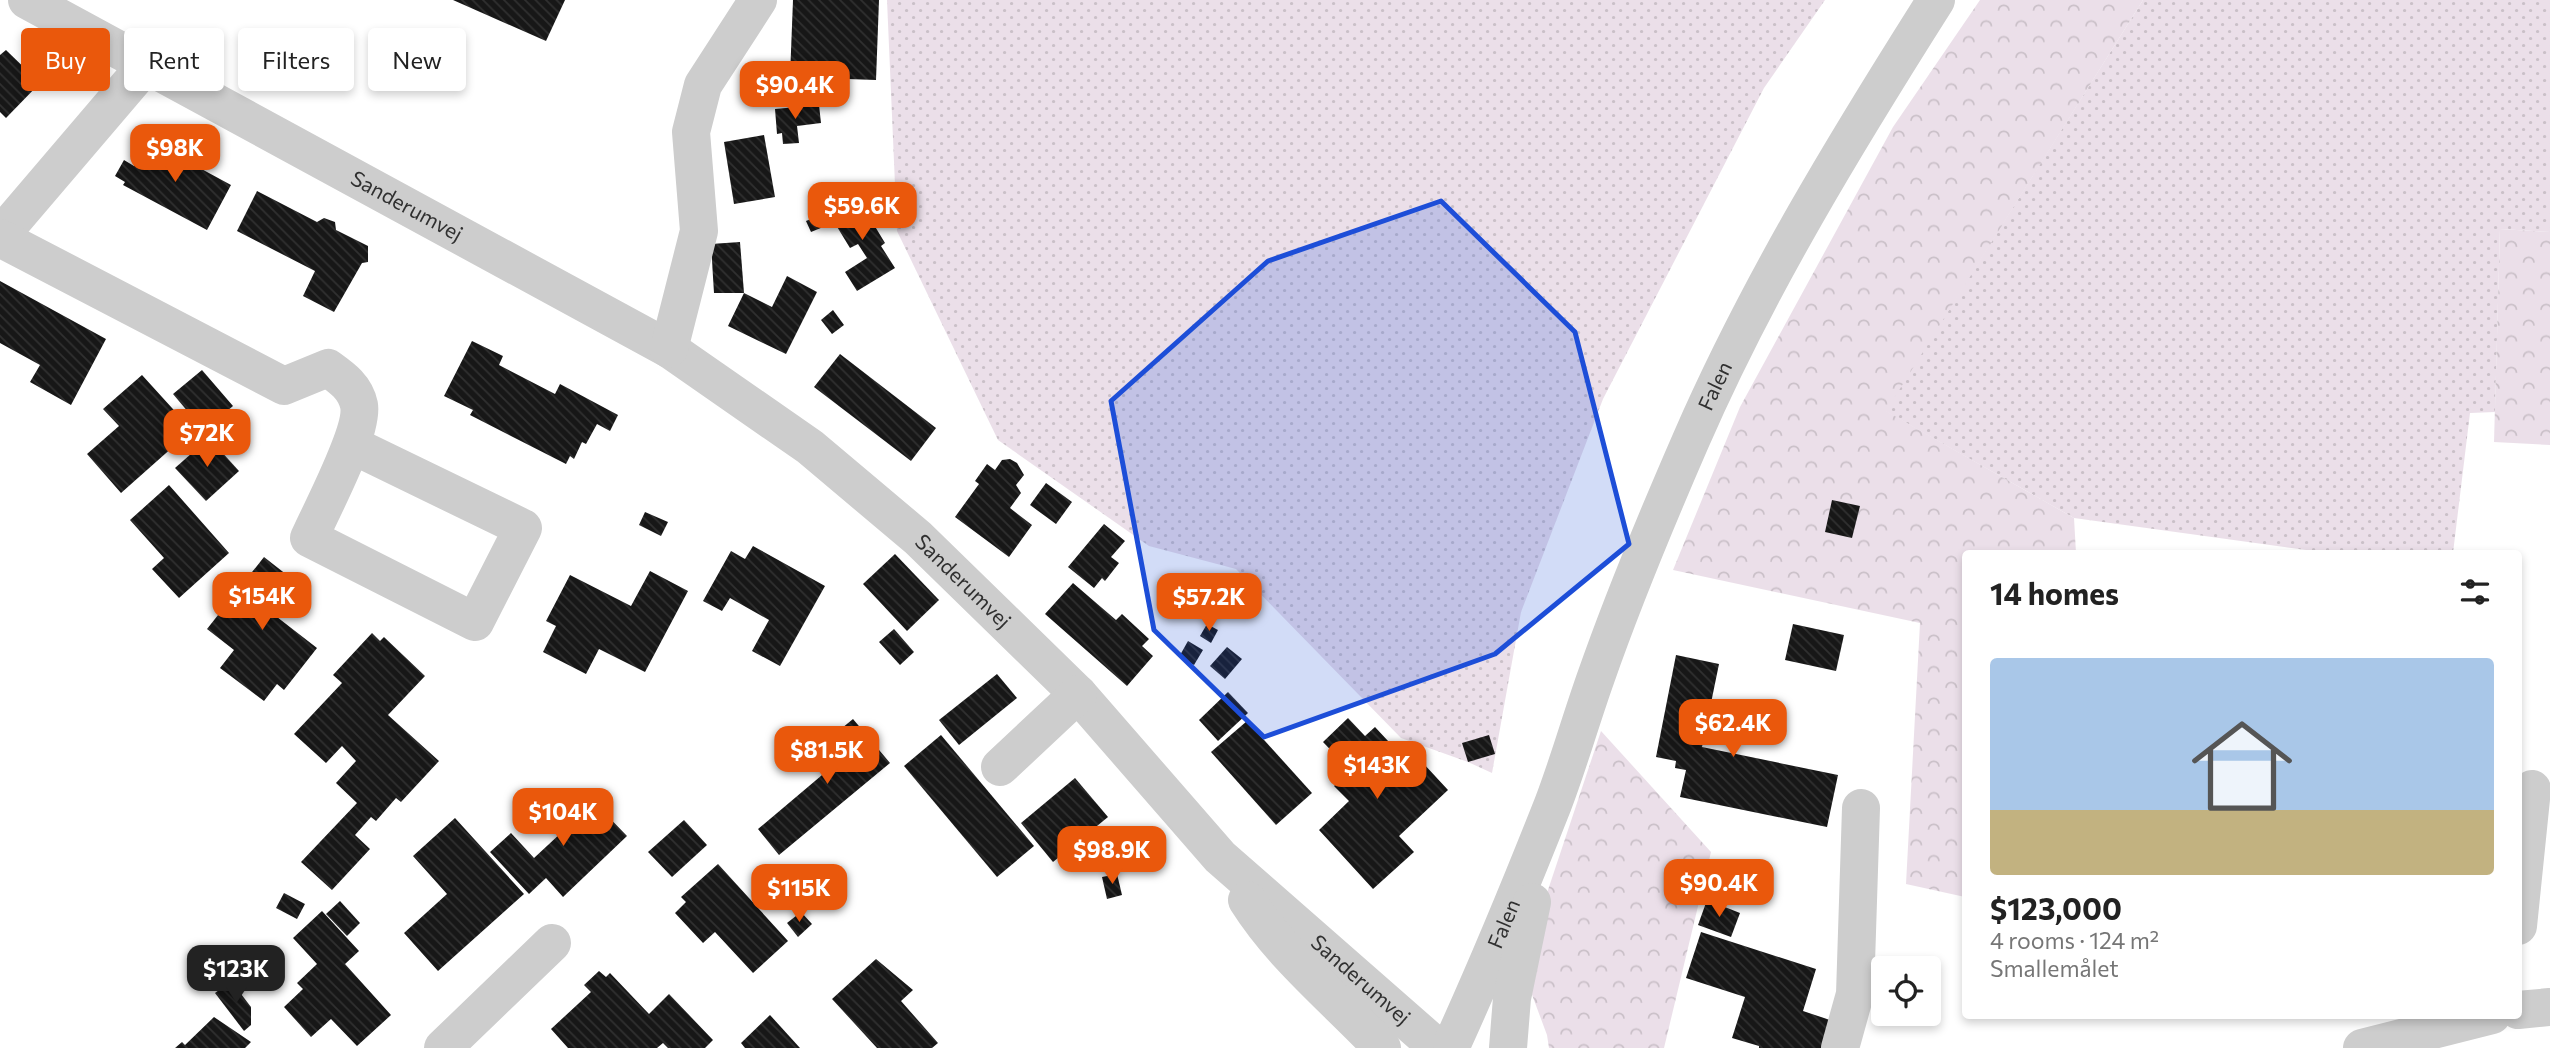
<!DOCTYPE html>
<meta charset="utf-8">
<style>
:root{--surface:#fff;--page:#f2f2f2;--text:#222;--muted:#767676;--line:#e0e0e0;--accent:#ea580c}
body{margin:0;font-family:Commissioner,sans-serif;background:var(--page);color:var(--text);height:100vh;display:flex;flex-direction:column;font-size:26px;white-space:nowrap}
*{box-sizing:border-box;margin:0}
p{font-size:23px;color:var(--muted)}
.icon{flex:none;width:38px;height:38px;fill:none;stroke:currentColor;stroke-width:2;stroke-linecap:round;stroke-linejoin:round}
.map{position:relative;flex:1;overflow:hidden}
.details{position:absolute;left:1962px;top:550px;width:560px;height:469px;display:flex;flex-direction:column;background:var(--surface);border-radius:7px;box-shadow:0 4px 10px #0003}
.details>*{flex:none}
.top-card{position:absolute;left:21px;top:28px;width:665px;height:63px;display:flex;gap:14px}
.fabs{position:absolute;left:1871px;top:956px;display:grid;gap:14px}
.fabs a{display:grid;place-items:center;width:70px;height:70px;border-radius:7px;background:var(--surface);box-shadow:0 4px 10px #0003;font-size:35px}
.price{position:absolute;translate:-50% -60px;padding:0 16px;border-radius:14px;background:var(--accent);color:#fff;font-size:23px;line-height:46px;filter:drop-shadow(0 2px 4px #0008)}
.price::after{content:'';position:absolute;left:50%;top:42px;width:21px;height:16px;margin-left:-10px;background:inherit;clip-path:polygon(0 0,100% 0,50% 100%)}
.price.selected{background:#222;color:#fff}
ul{padding:0;list-style:none}
li{display:grid;align-content:center;gap:14px;height:371px;padding:0 28px}
li+li{border-top:2px solid var(--line)}
li span{display:grid;place-items:center;height:217px;border-radius:7px;color:#555}
li>.icon{margin-inline-start:auto}
span .icon{width:126px;height:126px;fill:#fffc;stroke-width:1}
li b{font-size:30px}
h2{display:flex;justify-content:space-between;align-items:center;height:84px;padding:0 28px;font-size:30px}
.tag{padding:0 24px;border-radius:7px;background:var(--surface);box-shadow:0 4px 10px #0003;font-size:24px;line-height:63px}
.tag.selected{background:var(--accent);color:#fff}
.map>svg:first-child{display:block}
</style>
<div class="map">
<svg width="2550" height="1048" viewBox="0 0 2550 1048">
<defs>
<pattern id="grass-dots" width="8" height="8" patternUnits="userSpaceOnUse" patternTransform="scale(1.75)"><rect width="8" height="8" fill="#ebdfe9"/><path d="M2 2h.1M6 6h.1" fill="none" stroke="#cac0c8" stroke-width="1.8" stroke-linecap="round"/></pattern>
<pattern id="forest-crowns" width="20" height="18" patternUnits="userSpaceOnUse" patternTransform="scale(1.75)"><rect width="20" height="18" fill="#ebdfe9"/><path d="M2 6a3 3 0 1 1 6 0M12 15a3 3 0 1 1 6 0" fill="none" stroke="#cac0c8"/></pattern>
<pattern id="building-back-hatch" width="6" height="6" patternUnits="userSpaceOnUse" patternTransform="scale(1.75)"><rect width="6" height="6" fill="#171717"/><path d="M-1 5l2 2M0 0l6 6M5-1l2 2" fill="none" stroke="#303030"/></pattern>
</defs>
<rect width="100%" height="100%" fill="#fff"/>
<g fill="url(#grass-dots)">
<polygon points="887,0 1825,0 1764,88 1603,399 1521,612 1492,773 1468,762 1401,738 1236,569 1149,546 998,440 897,231"/>
<polygon points="2143,0 2550,0 2550,232 2500,229 2495,412 2470,413 2453,553 2328,553 2074,518 1885,411"/>
</g>
<g fill="url(#forest-crowns)">
<polygon points="1980,0 2143,0 1886,411 2074,518 2076,553 1965,553 1965,897 1906,884 1920,623 1673,570 1740,407 1893,127"/>
<polygon points="2500,229 2550,232 2550,445 2494,442"/>
<polygon points="1601,731 1711,852 1664,1048 1549,1048 1547,1035 1522,968"/>
</g>
<g fill="url(#building-back-hatch)">
<polygon points="453,0 565,0 546,41"/>
<polygon points="793,0 879,0 876,80 790,77"/>
<polygon points="6,50 40,83 6,118 0,112 0,55"/>
<polygon points="819,105 821,123 797,126 799,143 783,144 782,133 777,134 775,109"/>
<polygon points="764,135 775,197 734,204 724,142"/>
<polygon points="148,140 231,185 207,230 123,185 125,182 115,176 124,160 134,166"/>
<polygon points="257,191 317,222 324,218 335,222 336,230 368,246 368,262 362,263 334,312 303,296 315,271 237,231"/>
<polygon points="856,195 885,243 881,246 895,268 857,291 845,272 867,258 858,244 850,248 828,212"/>
<polygon points="822,214 828,225 811,232 806,221"/>
<polygon points="740,242 744,293 714,293 711,244"/>
<polygon points="787,276 817,292 786,354 728,326 744,293 772,307"/>
<polygon points="0,281 106,339 71,405 30,382 40,365 0,343"/>
<polygon points="833,310 844,325 832,334 821,320"/>
<polygon points="472,341 503,356 499,365 555,394 560,384 618,415 610,431 597,424 586,444 582,442 574,459 570,456 566,464 470,415 473,410 444,396"/>
<polygon points="840,354 936,428 911,461 814,387"/>
<polygon points="202,370 233,406 200,434 196,429 200,426 173,394"/>
<polygon points="142,375 192,430 121,493 87,454 119,426 103,409"/>
<polygon points="209,438 239,471 206,501 175,468"/>
<polygon points="1010,459 1017,463 1024,475 1016,485 1021,493 1010,508 1032,525 1009,557 955,517 979,484 975,481 987,464 995,470 1002,460"/>
<polygon points="1046,483 1072,502 1056,524 1030,505"/>
<polygon points="169,485 229,553 179,598 152,569 164,558 130,520"/>
<polygon points="1832,500 1860,506 1852,538 1825,532"/>
<polygon points="645,512 668,522 661,536 639,525"/>
<polygon points="1104,524 1125,541 1111,557 1119,563 1105,581 1102,578 1094,588 1068,567"/>
<polygon points="753,546 825,586 780,666 752,651 769,620 730,598 722,611 703,601 731,551 745,559"/>
<polygon points="895,554 939,600 907,631 863,584"/>
<polygon points="264,557 301,586 277,617 317,648 284,690 277,684 264,701 220,668 234,650 207,629"/>
<polygon points="650,571 688,591 645,672 599,649 586,674 543,652 556,626 546,621 570,575 631,606"/>
<polygon points="1073,583 1116,620 1122,614 1149,639 1142,646 1153,656 1127,686 1045,614"/>
<polygon points="1207,624 1218,630 1211,643 1200,636"/>
<polygon points="1793,624 1844,635 1836,671 1785,660"/>
<polygon points="894,629 914,652 900,665 879,642"/>
<polygon points="372,633 380,641 384,637 425,676 388,715 439,761 401,802 396,798 376,821 371,817 355,835 370,849 332,890 301,862 357,803 336,783 356,761 342,746 326,763 294,734 342,683 333,675"/>
<polygon points="1188,641 1203,650 1194,665 1179,657"/>
<polygon points="1227,647 1242,659 1225,679 1210,666"/>
<polygon points="1676,655 1719,664 1702,747 1838,775 1827,827 1680,797 1686,770 1675,768 1676,761 1656,757"/>
<polygon points="997,674 1017,698 959,745 939,720"/>
<polygon points="1228,692 1248,713 1218,741 1199,720"/>
<polygon points="1348,718 1365,736 1375,727 1402,756 1410,749 1448,790 1399,836 1414,852 1373,889 1319,830 1349,801 1334,786 1370,753 1367,751 1348,768 1323,742"/>
<polygon points="853,719 890,763 779,855 758,829 828,770 813,752"/>
<polygon points="1247,721 1312,793 1276,825 1211,752"/>
<polygon points="941,735 1034,846 997,877 904,766"/>
<polygon points="1489,735 1495,754 1468,762 1462,743"/>
<polygon points="1075,778 1108,817 1053,862 1021,823"/>
<polygon points="574,793 588,808 594,802 627,836 563,897 546,878 529,894 490,852 511,833 534,858 562,832 548,817"/>
<polygon points="455,818 524,894 438,971 404,933 447,894 413,856"/>
<polygon points="684,820 707,845 672,877 648,852"/>
<polygon points="718,864 788,941 753,973 715,932 703,943 675,913 686,902 681,897"/>
<polygon points="1117,874 1122,895 1107,899 1102,877"/>
<polygon points="284,893 305,904 297,919 276,908"/>
<polygon points="1707,900 1740,913 1731,937 1698,925"/>
<polygon points="340,901 360,923 347,936 326,914"/>
<polygon points="322,911 359,951 345,964 391,1015 357,1046 331,1019 311,1037 284,1007 303,989 297,983 317,964 293,938"/>
<polygon points="801,912 812,924 798,937 787,923"/>
<polygon points="1701,932 1816,969 1803,1011 1833,1021 1824,1048 1759,1048 1759,1046 1732,1038 1745,997 1686,978"/>
<polygon points="876,959 913,990 901,1001 938,1043 932,1048 877,1048 832,999"/>
<polygon points="599,971 606,977 610,973 649,1014 669,994 713,1040 705,1048 668,1048 663,1043 657,1048 568,1048 551,1029 591,992 584,985"/>
<polygon points="231,981 251,1007 251,1025 244,1031 215,993"/>
<polygon points="770,1015 800,1048 745,1048 741,1043"/>
<polygon points="214,1017 251,1042 245,1048 175,1048 182,1042 185,1045"/>
</g>
<g fill="none" stroke-linecap="round" stroke-linejoin="round">
<g stroke="#cdcdcd" stroke-width="38">
<path id="s1" d="M27 0 669 349 810 447 918 538 1078 694 1220 857 1438 1048"/>
<polyline points="0,236 145,66"/>
<path d="M0 238 284 386 328 368C342 378 355 387 359 405 364 431 321 511 309 538L475 622 523 528 352 445"/>
<polyline points="669,349 699,231 691,132 703,85 758,0"/>
<polyline points="1000,767 1078,694"/>
<path d="M1247 900C1283 957 1336 999 1382 1048"/>
<polyline points="2518,926 2532,789"/>
<polyline points="2518,1010 2550,1007"/>
<path id="s2" d="M1452 1044C1488 965 1521 885 1553 804 1569 762 1581 719 1596 677 1624 597 1657 518 1691 440 1758 286 1846 142 1936 0"/>
<polyline points="443,1048 552,943"/>
<polyline points="1508,1048 1512,998 1532,902"/>
<polyline points="1840,1048 1855,994 1861,808"/>
<polyline points="2362,1048 2492,1015"/>
</g>
</g>
<path fill="#1d4ed8" fill-opacity="0.2" stroke="#1d4ed8" stroke-width="5" stroke-linejoin="round" d="M1441 201 1575 332 1629 544 1495 654 1264 737 1154 630 1111 401 1268 261Z"/>
<g text-anchor="middle" stroke-width="7" stroke-linejoin="round" paint-order="stroke">
<g font-size="21" fill="#303030" stroke="#fff">
<text dy="7" stroke="none"><textPath href="#s1" startOffset="432">Sanderumvej</textPath></text>
<text dy="7" stroke="none"><textPath href="#s2" startOffset="709">Falen</textPath></text>
<text dy="7" stroke="none"><textPath href="#s1" startOffset="1106">Sanderumvej</textPath></text>
<text dy="7" stroke="none"><textPath href="#s2" startOffset="131">Falen</textPath></text>
<text dy="7" stroke="none"><textPath href="#s1" startOffset="1670">Sanderumvej</textPath></text>
</g>
</g>
</svg>
<div class="fabs">
<a><svg class="icon" aria-label="locate" viewBox="0 0 24 24"><circle cx="12" cy="12" r="6"/><path d="M12 2v4M12 18v4M2 12h4M18 12h4"/></svg></a>
</div>
<b class="price" style="left:795px;top:121px">$90.4K</b>
<b class="price" style="left:175px;top:184px">$98K</b>
<b class="price" style="left:862px;top:242px">$59.6K</b>
<b class="price" style="left:207px;top:469px">$72K</b>
<b class="price" style="left:262px;top:632px">$154K</b>
<b class="price" style="left:1209px;top:633px">$57.2K</b>
<b class="price" style="left:1733px;top:759px">$62.4K</b>
<b class="price" style="left:827px;top:786px">$81.5K</b>
<b class="price" style="left:1377px;top:801px">$143K</b>
<b class="price" style="left:563px;top:848px">$104K</b>
<b class="price" style="left:1112px;top:886px">$98.9K</b>
<b class="price" style="left:1719px;top:919px">$90.4K</b>
<b class="price" style="left:799px;top:924px">$115K</b>
<b class="price selected" style="left:236px;top:1005px">$123K</b>
<div class="top-card">
<a class="tag selected">Buy</a>
<a class="tag">Rent</a>
<a class="tag">Filters</a>
<a class="tag">New</a>
</div>
<section class="details">
<h2>14 homes<svg class="icon" aria-label="filters" viewBox="0 0 24 24"><path d="M4 7h16M4 17h16"/><circle cx="9" cy="7" r="2"/><circle cx="15" cy="17" r="2"/></svg></h2>
<ul>
<li><span style="background:linear-gradient(#a9c7e8 70%,#c2b280 0)"><svg class="icon" aria-label="home" viewBox="0 0 24 24"><path d="M3 11l9-7 9 7M6 9v11h12V9"/></svg></span><div><b>$123,000</b><p>4 rooms · 124 m²</p><p>Smallemålet</p></div></li>
</ul>
</section>
</div>
